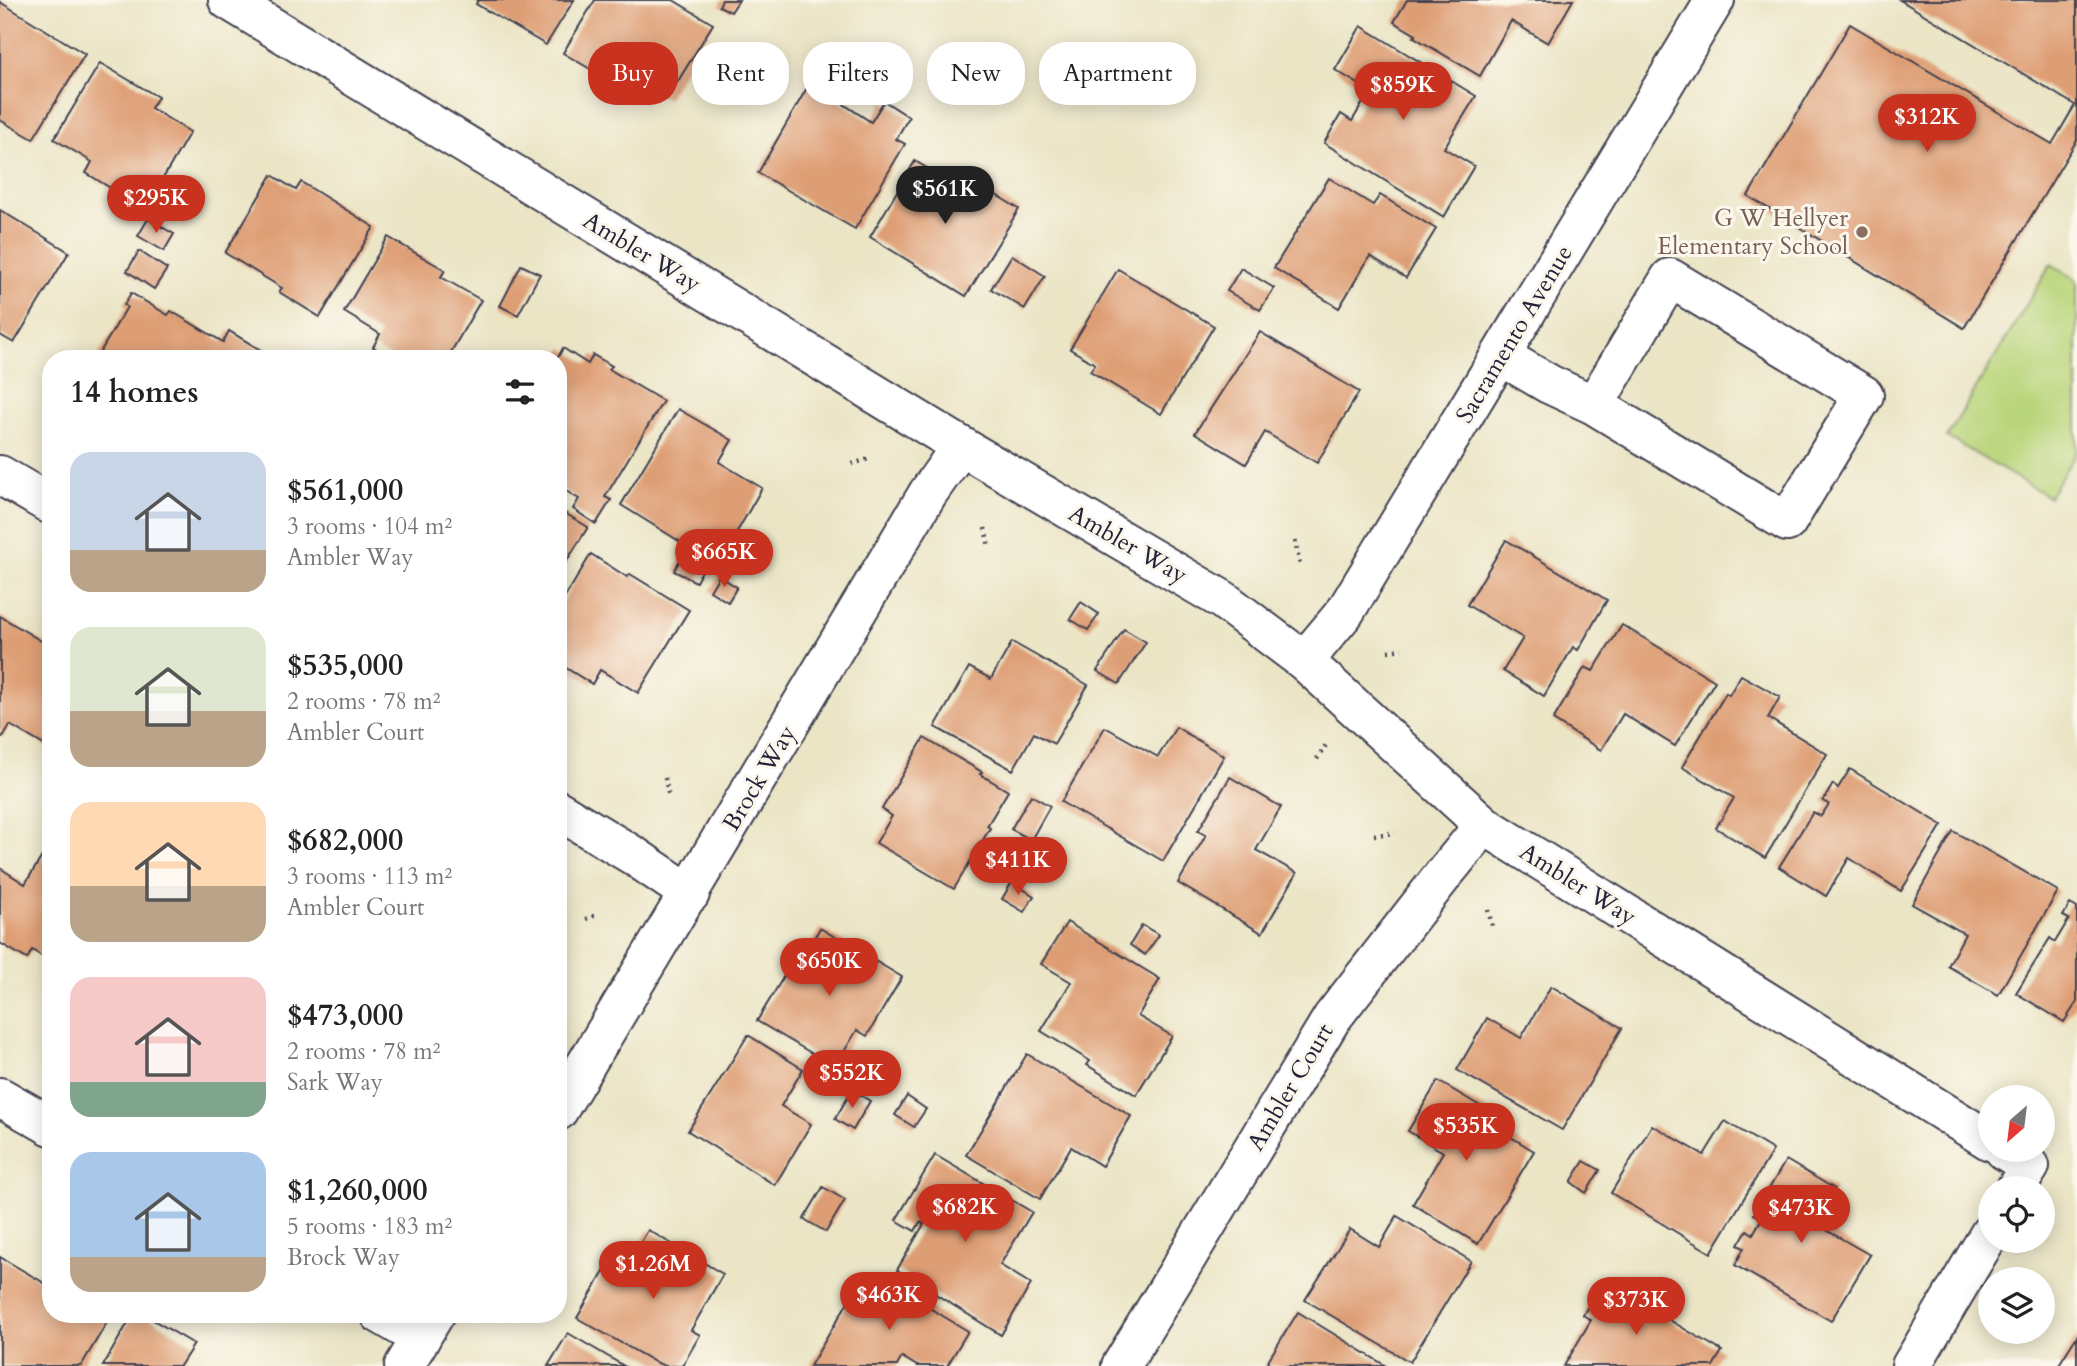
<!DOCTYPE html>
<meta charset="utf-8">
<style>
:root{--surface:#fff;--page:#f2f2f2;--text:#222;--muted:#767676;--accent:#c8321e}
body{margin:0;font-family:Cardo,serif;background:var(--page);color:var(--text);height:100vh;display:flex;flex-direction:column;font-size:26px;white-space:nowrap}
*{box-sizing:border-box;margin:0}
p{font-size:23px;color:var(--muted)}
.icon{flex:none;width:38px;height:38px;fill:none;stroke:currentColor;stroke-width:2;stroke-linecap:round;stroke-linejoin:round}
.map{position:relative;flex:1;overflow:hidden}
.drawer{position:absolute;left:42px;top:350px;width:525px;height:973px;display:flex;flex-direction:column;background:var(--surface);border-radius:28px;box-shadow:0 4px 18px #0003}
.drawer>*{flex:none}
.banner{position:absolute;left:588px;top:42px;width:665px;height:63px;display:flex;gap:14px}
.needle{width:46px;rotate:208deg}
.tools{position:absolute;left:1978px;top:1085px;display:grid;gap:14px}
.tools a{display:grid;place-items:center;width:77px;height:77px;border-radius:50%;background:var(--surface);box-shadow:0 4px 18px #0003;font-size:35px}
.price{position:absolute;translate:-50% -60px;padding:0 16px;border-radius:24px;background:var(--accent);color:#fff;font-size:23px;line-height:46px;filter:drop-shadow(0 2px 4px #0008)}
.price::after{content:'';position:absolute;left:50%;top:42px;width:21px;height:16px;margin-left:-10px;background:inherit;clip-path:polygon(0 0,100% 0,50% 100%)}
.price.current{background:#222;color:#fff}
ul{padding:0;list-style:none}
li{display:flex;align-items:center;gap:21px;height:175px;padding:0 28px}
li span{display:grid;place-items:center;flex:none;width:196px;height:140px;border-radius:21px;color:#555}
li>.icon{margin-inline-start:auto}
span .icon{width:84px;height:84px;fill:#fffc;stroke-width:1}
li b{font-size:30px}
h2{display:flex;justify-content:space-between;align-items:center;height:84px;padding:0 28px;font-size:30px}
.tag{padding:0 24px;border-radius:28px;background:var(--surface);box-shadow:0 4px 18px #0003;font-size:24px;line-height:63px}
.tag.current{background:var(--accent);color:#fff}
.map>svg:first-child{display:block}
</style>
<div class="map">
<svg width="2077" height="1366" viewBox="0 0 2077 1366">
<rect width="100%" height="100%" fill="#fbf7ec"/>
<filter id="ink" filterUnits="userSpaceOnUse"><feTurbulence type="fractalNoise" baseFrequency=".0143" numOctaves="2"/><feDisplacementMap in="SourceGraphic" scale="14" xChannelSelector="R" yChannelSelector="G"/><feConvolveMatrix kernelMatrix="1 2 1 2 8 2 1 2 1" color-interpolation-filters="sRGB"/></filter>
<filter id="wash" filterUnits="userSpaceOnUse"><feTurbulence type="fractalNoise" baseFrequency=".00686" numOctaves="4" result="noise"/><feDisplacementMap in="SourceGraphic" scale="28" xChannelSelector="R" yChannelSelector="G"/><feGaussianBlur stdDeviation="1.57" result="paint"/><feColorMatrix in="noise" values="0 0 0 0 0 0 0 0 0 0 0 0 0 0 0 0 0 1.4 0 .05"/><feComposite in="paint" operator="in"/></filter>
<g filter="url(#wash)">
<rect width="100%" height="100%" fill="#ebe5c6"/>
<polygon fill="#b9d57a" stroke="#6e7c5a" stroke-width="2" points="2051,264 2077,280 2077,451 2049,497 1947,437"/>
<g id="blocks">
<g fill="#de9e75">
<polygon points="478,0 574,0 546,45 476,4"/>
<polygon points="595,0 673,0 713,24 667,99 627,78 621,87 563,53"/>
<polygon points="722,0 739,0 731,12 719,6"/>
<polygon points="1407,0 1573,0 1548,43 1511,21 1480,76 1414,37 1416,35 1394,22"/>
<polygon points="1900,0 2077,0 2077,140 1964,328 1748,196 1850,24 2052,144 2075,105"/>
<polygon points="0,2 85,54 33,139 0,120"/>
<polygon points="1361,26 1476,96 1444,148 1474,166 1444,217 1324,143 1341,114 1352,121 1370,91 1335,70"/>
<polygon points="100,63 158,97 151,108 190,132 145,209 86,173 92,162 54,139"/>
<polygon points="808,86 817,91 819,88 871,122 884,101 909,117 896,139 905,144 855,229 758,173"/>
<polygon points="915,161 954,184 960,173 1019,209 966,296 870,237"/>
<polygon points="272,175 296,190 301,182 374,227 320,317 279,292 282,288 225,253"/>
<polygon points="1329,178 1373,205 1380,195 1436,229 1406,278 1370,256 1339,308 1274,268"/>
<polygon points="0,210 69,252 14,343 0,335"/>
<polygon points="148,219 174,234 164,251 138,236"/>
<polygon points="388,237 445,270 441,277 481,300 447,359 394,359 373,347 380,334 344,312"/>
<polygon points="139,251 167,269 154,289 127,271"/>
<polygon points="1012,255 1045,276 1025,309 991,289"/>
<polygon points="521,265 540,274 518,315 500,306"/>
<polygon points="1241,268 1274,288 1260,310 1227,291"/>
<polygon points="1118,269 1214,326 1161,414 1090,371 1095,364 1070,349"/>
<polygon points="131,293 168,315 171,311 223,342 229,331 269,355 267,359 96,359 127,307 124,305"/>
<polygon points="1260,332 1359,392 1317,463 1265,432 1246,464 1195,433"/>
<polygon points="563,348 588,364 593,355 612,366 609,369 663,401 605,497 611,500 596,524 573,509 579,499 558,486 558,463 561,458 558,456 557,359"/>
<polygon points="678,409 732,440 719,462 762,488 718,565 621,505"/>
<polygon points="558,509 588,527 558,575"/>
<polygon points="1506,540 1607,600 1578,650 1573,647 1544,696 1503,671 1523,638 1467,605"/>
<polygon points="591,554 627,577 630,574 689,610 638,693 600,670 592,684 558,663 558,609"/>
<polygon points="681,558 703,569 696,582 674,571"/>
<polygon points="719,576 737,587 728,602 710,591"/>
<polygon points="1081,602 1099,614 1088,630 1070,619"/>
<polygon points="0,616 51,647 49,748 10,725 3,737 0,735"/>
<polygon points="1622,625 1715,681 1675,746 1623,714 1601,750 1553,720 1585,667 1593,671"/>
<polygon points="1124,629 1146,642 1119,684 1097,671"/>
<polygon points="1012,642 1088,685 1054,744 1034,733 1013,770 935,727 969,667 991,679"/>
<polygon points="1741,675 1780,697 1768,718 1827,754 1765,858 1716,828 1734,798 1682,767 1726,693 1729,695"/>
<polygon points="1105,727 1158,757 1176,727 1224,756 1163,861 1061,802"/>
<polygon points="924,738 982,772 980,774 1008,791 987,826 990,828 954,889 876,843 892,816 882,809"/>
<polygon points="1850,769 1942,825 1901,891 1849,858 1826,896 1779,867 1813,812 1821,816 1829,804 1823,801 1833,784 1838,788"/>
<polygon points="1230,777 1281,807 1256,850 1297,873 1262,933 1178,883 1206,835 1198,831"/>
<polygon points="1031,795 1050,806 1031,840 1011,829"/>
<polygon points="1953,831 2058,891 1998,995 1948,966 1965,934 1912,904"/>
<polygon points="46,850 51,854 51,962 32,950 27,959 0,943 0,868 25,884"/>
<polygon points="1012,882 1034,896 1024,912 1002,899"/>
<polygon points="2070,904 2077,908 2077,1002 2064,1022 2016,993 2050,938 2055,942 2069,919 2063,916"/>
<polygon points="1067,922 1160,979 1138,1016 1172,1036 1136,1095 1087,1065 1090,1061 1041,1031 1071,982 1041,964"/>
<polygon points="1142,925 1159,935 1145,955 1130,945"/>
<polygon points="820,928 902,977 867,1036 857,1030 835,1067 757,1021 790,966 796,969"/>
<polygon points="1551,986 1622,1028 1562,1130 1457,1070 1487,1018 1521,1038"/>
<polygon points="748,1035 803,1069 781,1106 811,1124 775,1185 688,1131"/>
<polygon points="1027,1054 1131,1116 1102,1166 1071,1147 1040,1199 966,1155"/>
<polygon points="1438,1081 1492,1113 1486,1122 1534,1151 1478,1244 1413,1204 1443,1152 1408,1131"/>
<polygon points="852,1090 870,1101 853,1130 835,1119"/>
<polygon points="907,1096 926,1109 914,1127 895,1115"/>
<polygon points="1725,1121 1773,1150 1711,1253 1611,1193 1652,1125 1704,1155"/>
<polygon points="935,1155 1032,1212 1000,1265 1031,1284 1001,1335 897,1270 924,1224 920,1222 915,1231 896,1220"/>
<polygon points="1786,1160 1835,1189 1814,1223 1870,1255 1831,1321 1735,1265 1744,1248 1738,1245 1747,1230 1753,1234 1762,1218 1754,1214"/>
<polygon points="1584,1161 1600,1170 1586,1193 1571,1182"/>
<polygon points="823,1187 845,1200 826,1232 804,1219"/>
<polygon points="1397,1216 1471,1261 1410,1362 1305,1300 1350,1229 1379,1247"/>
<polygon points="648,1230 723,1274 691,1330 700,1335 682,1366 665,1366 655,1362 577,1318 609,1263 624,1271"/>
<polygon points="0,1257 51,1287 51,1314 112,1314 81,1366 0,1366"/>
<polygon points="875,1277 900,1292 897,1298 906,1304 911,1297 968,1331 947,1366 917,1366 902,1357 897,1366 810,1366 861,1280 870,1286"/>
<polygon points="1603,1281 1722,1351 1713,1366 1564,1366 1591,1320 1583,1315"/>
<polygon points="1298,1312 1386,1366 1268,1366 1269,1363 1267,1362"/>
<polygon points="133,1314 143,1314 194,1344 180,1366 103,1366"/>
<polygon points="568,1333 624,1366 548,1366"/>
<polygon points="2077,1336 2077,1366 2058,1366"/>
</g>
</g>
</g>
<g filter="url(#ink)">
<use href="#blocks" fill-opacity="0" stroke="#403f50" stroke-width="2"/>
<g fill="none" stroke-linecap="round" stroke-linejoin="round">
<defs>
<g id="minor">
<polyline points="228,0 961,446 1223,600 1304,661 1484,825 1990,1141"/>
<polyline points="1501,356 1549,384 1594,405 1787,522 1864,395 1670,278 1594,405"/>
<polyline points="0,475 51,505"/>
<polyline points="1304,661 1345,612 1715,0"/>
<polyline points="558,810 634,856 690,894"/>
<polyline points="0,1097 51,1126"/>
<polyline points="558,1111 928,493 961,446"/>
<polyline points="2004,1150 2030,1166 2016,1188"/>
<polyline points="380,1314 421,1338"/>
<polyline points="404,1366 435,1314"/>
<polyline points="1121,1366 1332,1018 1444,874 1484,825"/>
<polyline points="1911,1366 1990,1233"/>
</g>
</defs>
<use href="#minor" stroke="#403f50" stroke-width="42"/>
<g stroke="#403f50" stroke-width="4.5" stroke-dasharray="2 5" stroke-linecap="butt">
<polyline points="852,464 872,458"/>
<polyline points="985,528 989,547"/>
<polyline points="1295,541 1300,565"/>
<polyline points="1388,651 1402,649"/>
<polyline points="1317,759 1326,745"/>
<polyline points="665,778 669,798"/>
<polyline points="1374,835 1395,833"/>
<polyline points="1488,910 1493,929"/>
<polyline points="586,919 599,914"/>
</g>
<use href="#minor" stroke="#fff" stroke-width="38"/>
</g>
</g>
<circle fill="#8d6e63" stroke="#fbf7ec" stroke-width="2.5" cx="1862" cy="232" r="7"/>
<g text-anchor="middle" stroke-width="6" stroke-linejoin="round" paint-order="stroke">
<g font-size="24" fill="#785e54" stroke="#fbf7ec" text-anchor="end">
<text x="1848" y="226">G W Hellyer<tspan x="1848" dy="28">Elementary School</tspan></text>
</g>
<g font-size="24" fill="#22223b" stroke="#fbf7ec">
<text transform="translate(642 252) rotate(31)" y="8">Ambler Way</text>
<text transform="translate(1514 334) rotate(-59)" y="8">Sacramento Avenue</text>
<text transform="translate(1128 544) rotate(30)" y="8">Ambler Way</text>
<text transform="translate(759 778) rotate(-59)" y="8">Brock Way</text>
<text transform="translate(1578 884) rotate(32)" y="8">Ambler Way</text>
<text transform="translate(1290 1087) rotate(-59)" y="8">Ambler Court</text>
</g>
</g>
</svg>
<div class="tools">
<a><svg class="needle" viewBox="-14 -14 28 28"><path d="M0-13l5 13h-10z" fill="#e53935"/><path d="M0 13l5-13h-10z" fill="#767676"/></svg></a>
<a><svg class="icon" aria-label="locate" viewBox="0 0 24 24"><circle cx="12" cy="12" r="6"/><path d="M12 2v4M12 18v4M2 12h4M18 12h4"/></svg></a>
<a><svg class="icon" aria-label="layers" viewBox="0 0 24 24"><path d="M12 4l9 5-9 5-9-5zM3 14l9 5 9-5"/></svg></a>
</div>
<b class="price" style="left:1403px;top:122px">$859K</b>
<b class="price" style="left:1927px;top:154px">$312K</b>
<b class="price current" style="left:945px;top:226px">$561K</b>
<b class="price" style="left:156px;top:235px">$295K</b>
<b class="price" style="left:724px;top:589px">$665K</b>
<b class="price" style="left:1018px;top:897px">$411K</b>
<b class="price" style="left:829px;top:998px">$650K</b>
<b class="price" style="left:852px;top:1110px">$552K</b>
<b class="price" style="left:1466px;top:1163px">$535K</b>
<b class="price" style="left:965px;top:1244px">$682K</b>
<b class="price" style="left:1801px;top:1245px">$473K</b>
<b class="price" style="left:653px;top:1301px">$1.26M</b>
<b class="price" style="left:889px;top:1332px">$463K</b>
<b class="price" style="left:1636px;top:1337px">$373K</b>
<div class="banner">
<a class="tag current">Buy</a>
<a class="tag">Rent</a>
<a class="tag">Filters</a>
<a class="tag">New</a>
<a class="tag">Apartment</a>
</div>
<section class="drawer">
<h2>14 homes<svg class="icon" aria-label="filters" viewBox="0 0 24 24"><path d="M4 7h16M4 17h16"/><circle cx="9" cy="7" r="2"/><circle cx="15" cy="17" r="2"/></svg></h2>
<ul>
<li><span style="background:linear-gradient(#c9d6e8 70%,#b9a48a 0)"><svg class="icon" aria-label="home" viewBox="0 0 24 24"><path d="M3 11l9-7 9 7M6 9v11h12V9"/></svg></span><div><b>$561,000</b><p>3 rooms · 104 m²</p><p>Ambler Way</p></div></li>
<li><span style="background:linear-gradient(#dfe7d0 60%,#b9a48a 0)"><svg class="icon" aria-label="home" viewBox="0 0 24 24"><path d="M3 11l9-7 9 7M6 9v11h12V9"/></svg></span><div><b>$535,000</b><p>2 rooms · 78 m²</p><p>Ambler Court</p></div></li>
<li><span style="background:linear-gradient(#ffd9b3 60%,#b9a48a 0)"><svg class="icon" aria-label="home" viewBox="0 0 24 24"><path d="M3 11l9-7 9 7M6 9v11h12V9"/></svg></span><div><b>$682,000</b><p>3 rooms · 113 m²</p><p>Ambler Court</p></div></li>
<li><span style="background:linear-gradient(#f6c9c9 75%,#7fa58c 0)"><svg class="icon" aria-label="home" viewBox="0 0 24 24"><path d="M3 11l9-7 9 7M6 9v11h12V9"/></svg></span><div><b>$473,000</b><p>2 rooms · 78 m²</p><p>Sark Way</p></div></li>
<li><span style="background:linear-gradient(#a9c7e8 75%,#b9a48a 0)"><svg class="icon" aria-label="home" viewBox="0 0 24 24"><path d="M3 11l9-7 9 7M6 9v11h12V9"/></svg></span><div><b>$1,260,000</b><p>5 rooms · 183 m²</p><p>Brock Way</p></div></li>
</ul>
</section>
</div>
